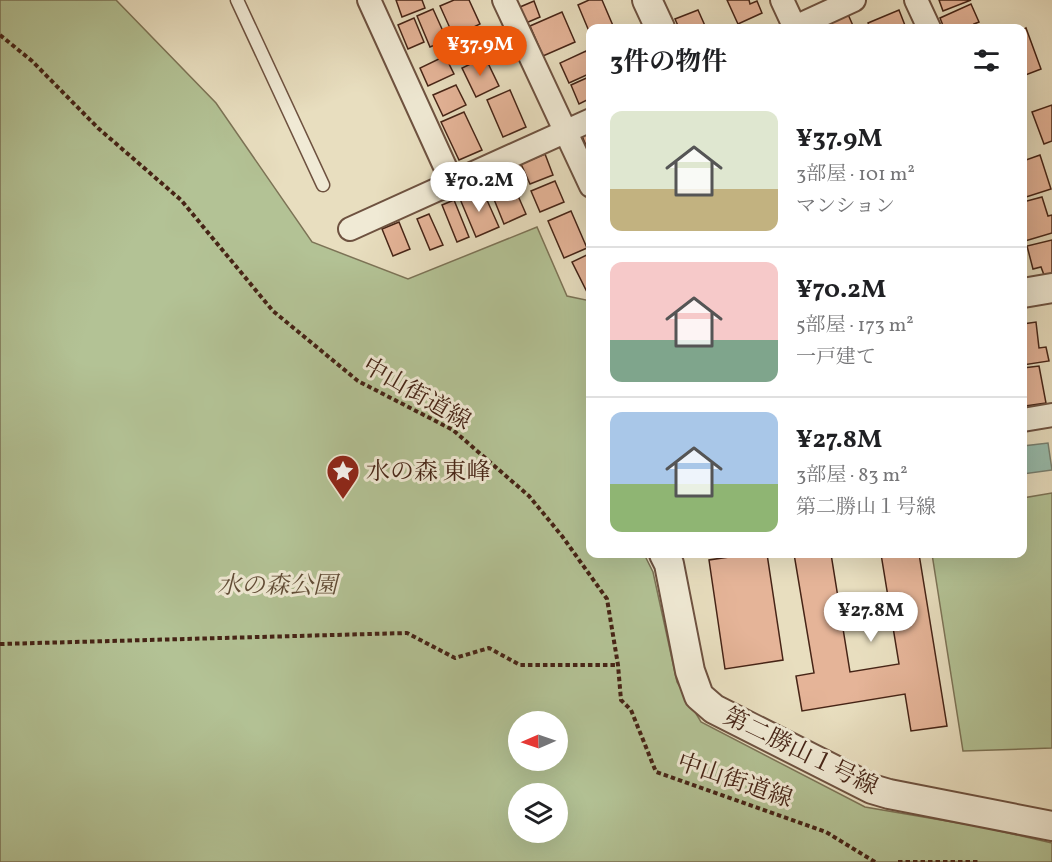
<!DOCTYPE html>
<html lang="ja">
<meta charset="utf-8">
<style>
:root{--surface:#fff;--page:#f6f6f6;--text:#202124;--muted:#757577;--line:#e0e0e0;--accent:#ea580c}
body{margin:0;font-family:Vollkorn,"Noto Serif JP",serif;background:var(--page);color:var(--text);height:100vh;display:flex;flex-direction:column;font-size:22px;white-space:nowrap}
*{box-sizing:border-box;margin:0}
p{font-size:20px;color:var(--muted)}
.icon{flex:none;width:33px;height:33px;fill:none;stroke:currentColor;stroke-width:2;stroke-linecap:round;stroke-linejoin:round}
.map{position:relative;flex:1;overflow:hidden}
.drawer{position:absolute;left:586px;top:24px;width:441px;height:534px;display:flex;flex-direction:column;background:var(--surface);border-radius:12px;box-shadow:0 6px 24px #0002}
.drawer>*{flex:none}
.needle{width:39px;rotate:268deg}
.tools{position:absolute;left:508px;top:711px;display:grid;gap:12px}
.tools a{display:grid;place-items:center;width:60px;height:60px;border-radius:50%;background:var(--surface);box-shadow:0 6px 24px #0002;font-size:30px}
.price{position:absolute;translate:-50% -51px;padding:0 14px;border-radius:21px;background:#fff;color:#222;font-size:20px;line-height:39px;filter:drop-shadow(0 2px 3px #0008)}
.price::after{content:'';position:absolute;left:50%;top:36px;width:18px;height:14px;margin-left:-9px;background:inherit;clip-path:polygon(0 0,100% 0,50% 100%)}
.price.current{background:var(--accent);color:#fff}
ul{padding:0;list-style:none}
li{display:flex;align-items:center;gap:18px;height:150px;padding:0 24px}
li+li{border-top:2px solid var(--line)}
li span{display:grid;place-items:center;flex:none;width:168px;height:120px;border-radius:12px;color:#555}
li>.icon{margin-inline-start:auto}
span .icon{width:72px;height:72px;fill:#fffc;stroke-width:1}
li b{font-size:26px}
h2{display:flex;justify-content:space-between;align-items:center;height:72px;padding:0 24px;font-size:26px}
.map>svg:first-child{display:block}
</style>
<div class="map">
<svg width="1052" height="862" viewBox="0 0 1052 862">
<rect width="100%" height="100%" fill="#e8debf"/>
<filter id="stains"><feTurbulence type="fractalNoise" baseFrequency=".00333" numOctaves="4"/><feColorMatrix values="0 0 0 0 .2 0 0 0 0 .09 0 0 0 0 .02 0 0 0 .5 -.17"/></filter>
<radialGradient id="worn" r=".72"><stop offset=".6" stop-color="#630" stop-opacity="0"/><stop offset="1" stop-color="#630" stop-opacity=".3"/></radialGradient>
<g fill="#b3c295" stroke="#7c7356" stroke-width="1.5" fill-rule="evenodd">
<path d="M0 0H116L216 103 312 242 408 279 537 227 567 296 591 301V554H644L653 572 677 682 701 722 865 807 982 827 1052 843V862H0ZM519 722H558V760H519ZM519 794H558V832H519Z"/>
<polygon points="1052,493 1052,748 963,751 932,554 1023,554 1023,498"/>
</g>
<polygon fill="#98bdad" stroke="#778071" stroke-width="1.5" points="1048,443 1052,470 1023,474 1023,446"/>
<g fill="#e5b498" stroke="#462416" stroke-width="1.5">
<polygon points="396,0 422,0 425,8 402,17"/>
<polygon points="454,0 469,0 480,24 454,37 440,6"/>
<polygon points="589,0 602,0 614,28 591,28 591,36 578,5"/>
<polygon points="727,0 749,0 750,4 757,1 762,13 738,24"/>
<polygon points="939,0 971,0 943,11"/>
<polygon points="534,1 540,17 526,23 520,7"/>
<polygon points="971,4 979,22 974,24 976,28 944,28 940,18"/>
<polygon points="433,9 447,40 430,47 417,16"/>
<polygon points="698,10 706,28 679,28 675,19"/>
<polygon points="899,10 906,28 870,28 868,23"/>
<polygon points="562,12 575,42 543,56 530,26"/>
<polygon points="847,12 854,28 826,28 823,23"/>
<polygon points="414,18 424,42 408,49 398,25"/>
<polygon points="1026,28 1041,69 1023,76 1023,30"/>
<polygon points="486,30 494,46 462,62 455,45"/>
<polygon points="586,51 591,61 591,73 569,83 560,63"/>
<polygon points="445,56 454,74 428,86 420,68"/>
<polygon points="485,57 499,86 476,97 462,68"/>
<polygon points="591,76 591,98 579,104 571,85"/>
<polygon points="456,85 466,105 443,116 433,95"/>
<polygon points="510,90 526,127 503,137 487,100"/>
<polygon points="1052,105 1052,141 1044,144 1032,112"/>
<polygon points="464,112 482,150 459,160 441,122"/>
<polygon points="591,132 591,157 582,136"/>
<polygon points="545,154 553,175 530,184 521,164"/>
<polygon points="1040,155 1051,189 1023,198 1023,161"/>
<polygon points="508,173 526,214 504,224 491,192 498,189 494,179"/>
<polygon points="555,181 564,202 540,212 531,191"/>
<polygon points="482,189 499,227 476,237 460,199"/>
<polygon points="1042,197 1048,216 1052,215 1052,233 1025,241 1023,202"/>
<polygon points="454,200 469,237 457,242 442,205"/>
<polygon points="571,211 587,248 564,258 548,221"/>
<polygon points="429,214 443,245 430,250 417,219"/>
<polygon points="399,222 410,249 393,256 382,229"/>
<polygon points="1052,240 1052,273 1044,275 1041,267 1033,269 1027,246"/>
<polygon points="591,253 591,297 590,298 572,262"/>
<polygon points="1036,322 1039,348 1046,347 1049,361 1023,365 1023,324"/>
<polygon points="1039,366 1046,403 1026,406 1027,412 1023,413 1023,368"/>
<polygon points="750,554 767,554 783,660 725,669 709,560"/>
<polygon points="780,554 831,554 850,672 899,664 881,554 919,554 947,726 911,731 905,694 802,711 796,676 814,673 794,554 780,557"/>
</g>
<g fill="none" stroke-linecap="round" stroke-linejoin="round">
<defs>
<polyline id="service" points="237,0 323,185"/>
<g id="minor">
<polyline points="369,0 452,182"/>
<polyline points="504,0 591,186"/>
<polyline points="782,0 795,28"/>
<polyline points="916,0 929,28"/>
<polyline points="793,28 854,0"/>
<polyline points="350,229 591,120"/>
<polyline points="1023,420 1052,415"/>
</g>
<g id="tertiary">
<polyline points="647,0 660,28"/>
<polyline points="1023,293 1052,288"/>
<polyline points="664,554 669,564 690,671 699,696 714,709 872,789 889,794 1052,826"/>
</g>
</defs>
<use href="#service" stroke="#6e5240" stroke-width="15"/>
<use href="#minor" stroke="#6e5240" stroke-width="26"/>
<use href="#tertiary" stroke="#6e5240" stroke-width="32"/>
<g stroke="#462416" stroke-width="4" stroke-dasharray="4.5 3" stroke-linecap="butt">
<polyline points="0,35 32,61 98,128 181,200 273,311 358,381 453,430 529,496 562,536 607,599 618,665 621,700 631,710 656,772 826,832 875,862"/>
<polyline points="0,644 407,633 455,658 489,648 520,665 618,665"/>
<polyline points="898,862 978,862"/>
</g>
<use href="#service" stroke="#f0ead5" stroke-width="12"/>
<use href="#minor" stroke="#f0ead5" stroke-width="22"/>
<use href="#tertiary" stroke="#f0ead5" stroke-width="28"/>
</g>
<defs>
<symbol id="sight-pin" viewBox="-11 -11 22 30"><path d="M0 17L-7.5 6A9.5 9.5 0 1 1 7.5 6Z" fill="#8f2418" stroke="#f0ead5"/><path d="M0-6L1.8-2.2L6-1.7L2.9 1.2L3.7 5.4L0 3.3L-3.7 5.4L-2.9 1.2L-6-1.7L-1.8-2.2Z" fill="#fff"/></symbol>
</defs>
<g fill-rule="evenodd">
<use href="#sight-pin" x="324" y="452" width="38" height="52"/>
</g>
<g text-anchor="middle" stroke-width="6" stroke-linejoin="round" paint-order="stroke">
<g font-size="24" fill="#462416" stroke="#f0ead5">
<text transform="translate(417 393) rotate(30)" y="8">中山街道線</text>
<text transform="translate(801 751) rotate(26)" y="8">第二勝山１号線</text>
<text transform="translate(735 780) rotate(19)" y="8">中山街道線</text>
</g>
<g font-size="24" fill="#462416" stroke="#f0ead5" text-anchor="start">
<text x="366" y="479">水の森 東峰</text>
</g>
<g font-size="24" font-style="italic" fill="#614c36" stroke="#f0ead5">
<text x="277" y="593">水の森公園</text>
</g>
</g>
<rect width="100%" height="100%" filter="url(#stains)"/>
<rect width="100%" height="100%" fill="url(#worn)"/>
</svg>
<div class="tools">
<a><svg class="needle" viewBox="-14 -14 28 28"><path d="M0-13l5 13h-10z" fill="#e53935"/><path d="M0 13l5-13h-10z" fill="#757577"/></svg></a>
<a><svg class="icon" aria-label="layers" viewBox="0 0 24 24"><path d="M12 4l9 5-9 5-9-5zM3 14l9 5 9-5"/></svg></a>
</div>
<b class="price current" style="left:480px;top:77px">¥37.9M</b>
<b class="price" style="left:479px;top:213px">¥70.2M</b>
<b class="price" style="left:871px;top:643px">¥27.8M</b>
<section class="drawer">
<h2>3件の物件<svg class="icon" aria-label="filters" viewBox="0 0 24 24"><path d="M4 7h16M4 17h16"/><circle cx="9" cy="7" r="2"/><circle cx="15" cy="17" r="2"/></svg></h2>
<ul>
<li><span style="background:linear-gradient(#dfe7d0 65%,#c2b280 0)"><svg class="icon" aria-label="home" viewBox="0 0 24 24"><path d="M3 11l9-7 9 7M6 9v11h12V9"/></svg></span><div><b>¥37.9M</b><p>3部屋 · 101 m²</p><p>マンション</p></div></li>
<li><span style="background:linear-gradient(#f6c9c9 65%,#7fa58c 0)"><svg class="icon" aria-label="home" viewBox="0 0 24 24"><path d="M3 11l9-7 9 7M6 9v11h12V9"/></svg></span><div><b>¥70.2M</b><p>5部屋 · 173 m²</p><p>一戸建て</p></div></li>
<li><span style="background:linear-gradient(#a9c7e8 60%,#8fb573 0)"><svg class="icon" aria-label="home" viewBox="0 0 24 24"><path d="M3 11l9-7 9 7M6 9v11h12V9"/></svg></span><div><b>¥27.8M</b><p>3部屋 · 83 m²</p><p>第二勝山１号線</p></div></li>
</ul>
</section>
</div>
